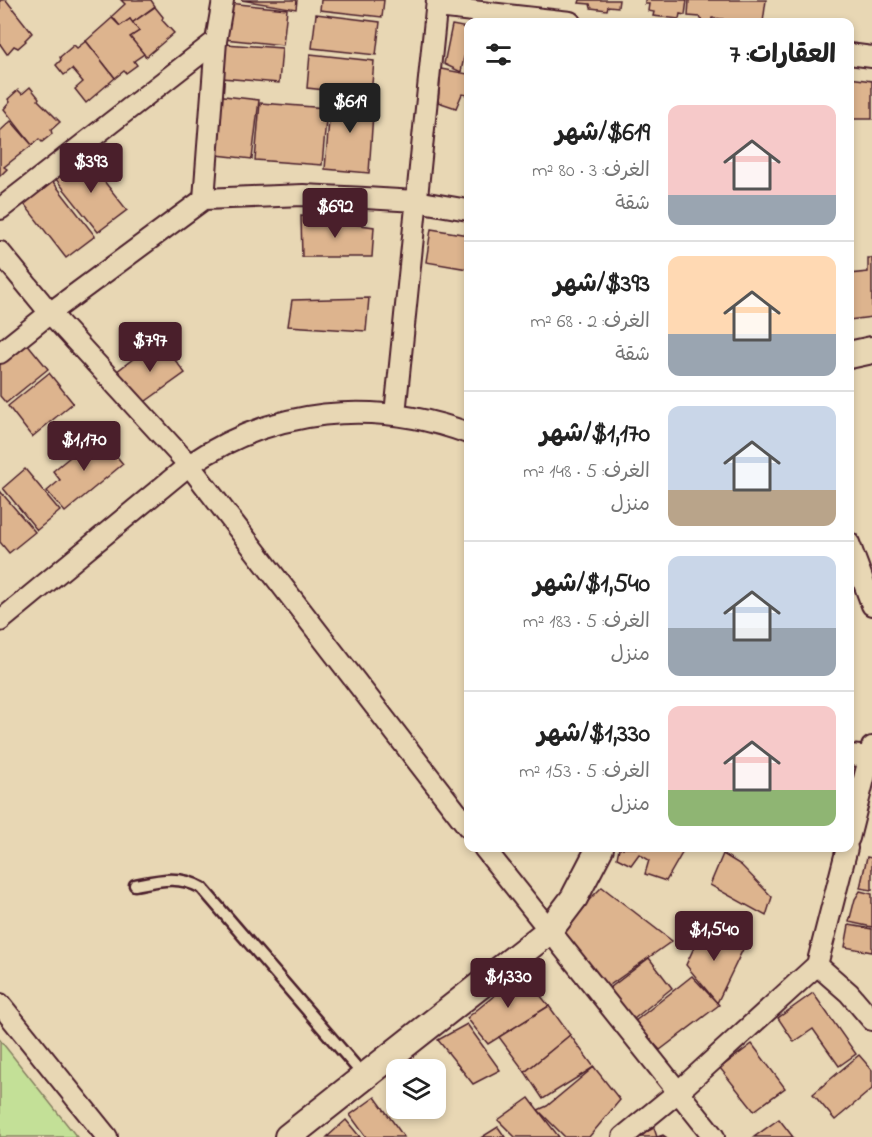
<!DOCTYPE html>
<html lang="ar">
<meta charset="utf-8">
<style>
:root{--surface:#fff;--page:#f2f2f2;--text:#222;--muted:#767676;--line:#e0e0e0;--accent:#4a1f2b}
body{margin:0;font-family:"Indie Flower","Playpen Sans Arabic",sans-serif;background:var(--page);color:var(--text);direction:rtl;height:100vh;display:flex;flex-direction:column;font-size:22px;white-space:nowrap}
*{box-sizing:border-box;margin:0}
p{font-size:20px;color:var(--muted)}
.icon{flex:none;width:33px;height:33px;fill:none;stroke:currentColor;stroke-width:2;stroke-linecap:round;stroke-linejoin:round}
.map{position:relative;flex:1;overflow:hidden;direction:ltr}
.panel{position:absolute;left:464px;top:18px;width:390px;height:834px;display:flex;flex-direction:column;background:var(--surface);border-radius:12px;box-shadow:0 3px 9px #0003;direction:rtl}
.panel>*{flex:none}
.fabs{position:absolute;left:386px;top:1059px;display:grid;gap:12px}
.fabs a{display:grid;place-items:center;width:60px;height:60px;border-radius:12px;background:var(--surface);box-shadow:0 3px 9px #0003;font-size:30px}
.price{position:absolute;translate:-50% -51px;padding:0 14px;border-radius:6px;background:var(--accent);color:#fff;font-size:20px;line-height:39px;filter:drop-shadow(0 2px 3px #0008)}
.price::after{content:'';position:absolute;left:50%;top:36px;width:18px;height:14px;margin-left:-9px;background:inherit;clip-path:polygon(0 0,100% 0,50% 100%)}
.price.selected{background:#222;color:#fff}
ul{padding:0;list-style:none}
li{display:flex;align-items:center;gap:18px;height:150px;padding:0 18px}
li+li{border-top:2px solid var(--line)}
li span{display:grid;place-items:center;flex:none;width:168px;height:120px;border-radius:12px;color:#555}
li>.icon{margin-inline-start:auto}
span .icon{width:72px;height:72px;fill:#fffc;stroke-width:1}
li b{font-size:26px}
h2{display:flex;justify-content:space-between;align-items:center;height:72px;padding:0 18px;font-size:26px}
.map>svg:first-child{display:block}
</style>
<div class="map">
<svg width="872" height="1137" viewBox="0 0 872 1137">
<rect width="100%" height="100%" fill="#e8d7b4"/>
<filter id="ink" filterUnits="userSpaceOnUse"><feTurbulence type="fractalNoise" baseFrequency=".0167" numOctaves="2"/><feDisplacementMap in="SourceGraphic" scale="12" xChannelSelector="R" yChannelSelector="G"/><feConvolveMatrix kernelMatrix="1 2 1 2 8 2 1 2 1" color-interpolation-filters="sRGB"/></filter>
<g filter="url(#ink)">
<polygon fill="#c3e097" stroke="#868061" stroke-width="1.5" points="0,1040 77,1137 0,1137"/>
<g fill="#ddb48e" stroke="#4a1f2b" stroke-width="1.5">
<polygon points="0,0 6,0 32,33 25,40 26,41 18,48 14,46 7,54 0,44"/>
<polygon points="121,0 151,0 155,6 132,23 130,19 120,26 112,16 125,4"/>
<polygon points="241,0 297,0 296,9"/>
<polygon points="321,0 384,0 382,17 320,10"/>
<polygon points="580,0 619,0 618,7 608,6 607,10 591,8 590,4 579,3"/>
<polygon points="645,0 687,0 685,15 680,14 679,19 653,16 654,12 648,11 649,4 645,4"/>
<polygon points="689,0 766,0 763,22 737,22 728,20 728,22 725,22 723,19 712,18 711,22 702,21 700,17 688,16"/>
<polygon points="228,3 287,9 283,45 224,39"/>
<polygon points="155,7 163,17 162,20 174,33 146,57 130,37 139,31 132,23"/>
<polygon points="316,14 380,22 376,55 312,48"/>
<polygon points="112,18 120,26 130,19 139,31 130,37 144,54 134,61 137,65 126,73 124,71 115,78 86,41"/>
<polygon points="452,25 468,28 468,57 464,57 461,72 444,64"/>
<polygon points="86,41 115,78 86,103 75,89 83,82 72,69 64,75 56,65 61,60 60,57 74,45 77,48"/>
<polygon points="225,44 282,48 279,83 222,78"/>
<polygon points="310,54 374,61 371,95 307,88"/>
<polygon points="441,69 468,74 468,95 462,94 456,108 438,102"/>
<polygon points="849,78 872,81 872,119 849,119"/>
<polygon points="30,87 39,98 38,100 60,122 51,130 52,134 42,142 39,139 32,145 4,109 10,102 8,99 18,90 22,94"/>
<polygon points="215,95 259,100 252,159 208,154"/>
<polygon points="326,95 374,98 369,173 325,169 330,108"/>
<polygon points="260,103 327,108 322,165 255,160"/>
<polygon points="11,121 32,145 4,167 7,169 0,176 0,131"/>
<polygon points="84,156 127,210 98,232 55,178"/>
<polygon points="50,178 95,236 66,258 21,200"/>
<polygon points="301,216 374,227 372,257 302,257"/>
<polygon points="431,229 468,235 468,269 426,262"/>
<polygon points="868,258 872,258 872,317 849,320 849,274 868,272"/>
<polygon points="369,298 366,331 288,326 292,300"/>
<polygon points="159,339 185,373 139,406 116,372"/>
<polygon points="26,342 48,369 6,403 0,396 0,363"/>
<polygon points="49,373 73,403 32,437 8,406"/>
<polygon points="98,434 123,464 65,512 47,491 60,480 53,471"/>
<polygon points="25,469 60,511 37,530 3,488"/>
<polygon points="0,491 35,532 9,553 0,542"/>
<polygon points="619,848 685,848 666,881 645,874 649,860 639,854 631,865 617,858"/>
<polygon points="723,854 741,865 772,897 766,916 710,885"/>
<polygon points="867,857 872,858 872,890 860,888"/>
<polygon points="602,887 672,941 607,987 559,930"/>
<polygon points="860,891 872,894 872,927 849,922 855,899"/>
<polygon points="849,925 872,929 872,952 845,947"/>
<polygon points="703,928 744,947 717,1003 686,965"/>
<polygon points="649,958 672,988 629,1023 606,991"/>
<polygon points="522,973 549,1006 488,1044 467,1018"/>
<polygon points="692,976 719,1005 660,1050 634,1022"/>
<polygon points="813,993 856,1054 839,1066 813,1029 794,1042 778,1018"/>
<polygon points="549,1006 570,1035 525,1072 499,1037"/>
<polygon points="467,1024 500,1070 473,1084 438,1040"/>
<polygon points="570,1035 594,1067 543,1099 525,1072"/>
<polygon points="752,1044 785,1088 754,1111 720,1068"/>
<polygon points="859,1055 872,1070 872,1089 835,1120 813,1094"/>
<polygon points="594,1067 620,1100 589,1137 565,1137 538,1110 547,1106"/>
<polygon points="375,1097 404,1137 366,1137 350,1115"/>
<polygon points="529,1098 538,1110 559,1137 515,1137 498,1120"/>
<polygon points="779,1119 793,1137 754,1137"/>
<polygon points="346,1120 360,1137 327,1137"/>
<polygon points="498,1127 505,1137 482,1137"/>
<polygon points="654,1128 657,1137 663,1135 666,1137 636,1137"/>
</g>
<g fill="none" stroke-linecap="round" stroke-linejoin="round">
<defs>
<path id="service" d="M135 885C160 880 179 875 202 888L364 1076"/>
<g id="minor">
<polyline points="437,7 570,22"/>
<polyline points="849,54 872,57"/>
<polyline points="204,199 216,41 223,0"/>
<polyline points="0,209 216,41"/>
<polyline points="0,252 50,313 189,465 468,827"/>
<polyline points="0,353 50,313 204,199 303,195 365,198 416,201 468,210"/>
<polyline points="395,414 437,0"/>
<polyline points="849,543 872,605"/>
<path d="M0 621 189 465C273 408 373 398 468 433"/>
<polyline points="849,755 872,757"/>
<polyline points="849,838 872,747"/>
<polyline points="484,848 714,1137"/>
<polyline points="817,965 849,993 872,1020"/>
<polyline points="0,1004 107,1137"/>
<polyline points="623,1137 678,1092 817,965 847,848"/>
</g>
<g id="tertiary">
<polyline points="849,355 872,350"/>
<polyline points="288,1137 549,931 574,898 600,848"/>
</g>
</defs>
<use href="#service" stroke="#4a1f2b" stroke-width="15"/>
<use href="#minor" stroke="#4a1f2b" stroke-width="24"/>
<use href="#tertiary" stroke="#4a1f2b" stroke-width="30"/>
<use href="#service" stroke="#e8d7b4" stroke-width="10"/>
<use href="#minor" stroke="#e8d7b4" stroke-width="20"/>
<use href="#tertiary" stroke="#e8d7b4" stroke-width="26"/>
</g>
</g>
</svg>
<div class="fabs">
<a><svg class="icon" aria-label="layers" viewBox="0 0 24 24"><path d="M12 4l9 5-9 5-9-5zM3 14l9 5 9-5"/></svg></a>
</div>
<b class="price selected" style="left:350px;top:134px">$619</b>
<b class="price" style="left:91px;top:194px">$393</b>
<b class="price" style="left:335px;top:239px">$692</b>
<b class="price" style="left:150px;top:373px">$797</b>
<b class="price" style="left:84px;top:472px">$1,170</b>
<b class="price" style="left:714px;top:962px">$1,540</b>
<b class="price" style="left:508px;top:1009px">$1,330</b>
<section class="panel">
<h2>العقارات: 7<svg class="icon" aria-label="filters" viewBox="0 0 24 24"><path d="M4 7h16M4 17h16"/><circle cx="9" cy="7" r="2"/><circle cx="15" cy="17" r="2"/></svg></h2>
<ul>
<li><span style="background:linear-gradient(#f6c9c9 75%,#9aa5b1 0)"><svg class="icon" aria-label="home" viewBox="0 0 24 24"><path d="M3 11l9-7 9 7M6 9v11h12V9"/></svg></span><div><b>$619/شهر</b><p>الغرف: 3 · 80 m²</p><p>شقة</p></div></li>
<li><span style="background:linear-gradient(#ffd9b3 65%,#9aa5b1 0)"><svg class="icon" aria-label="home" viewBox="0 0 24 24"><path d="M3 11l9-7 9 7M6 9v11h12V9"/></svg></span><div><b>$393/شهر</b><p>الغرف: 2 · 68 m²</p><p>شقة</p></div></li>
<li><span style="background:linear-gradient(#c9d6e8 70%,#b9a48a 0)"><svg class="icon" aria-label="home" viewBox="0 0 24 24"><path d="M3 11l9-7 9 7M6 9v11h12V9"/></svg></span><div><b>$1,170/شهر</b><p>الغرف: 5 · 148 m²</p><p>منزل</p></div></li>
<li><span style="background:linear-gradient(#c9d6e8 60%,#9aa5b1 0)"><svg class="icon" aria-label="home" viewBox="0 0 24 24"><path d="M3 11l9-7 9 7M6 9v11h12V9"/></svg></span><div><b>$1,540/شهر</b><p>الغرف: 5 · 183 m²</p><p>منزل</p></div></li>
<li><span style="background:linear-gradient(#f6c9c9 70%,#8fb573 0)"><svg class="icon" aria-label="home" viewBox="0 0 24 24"><path d="M3 11l9-7 9 7M6 9v11h12V9"/></svg></span><div><b>$1,330/شهر</b><p>الغرف: 5 · 153 m²</p><p>منزل</p></div></li>
</ul>
</section>
</div>
